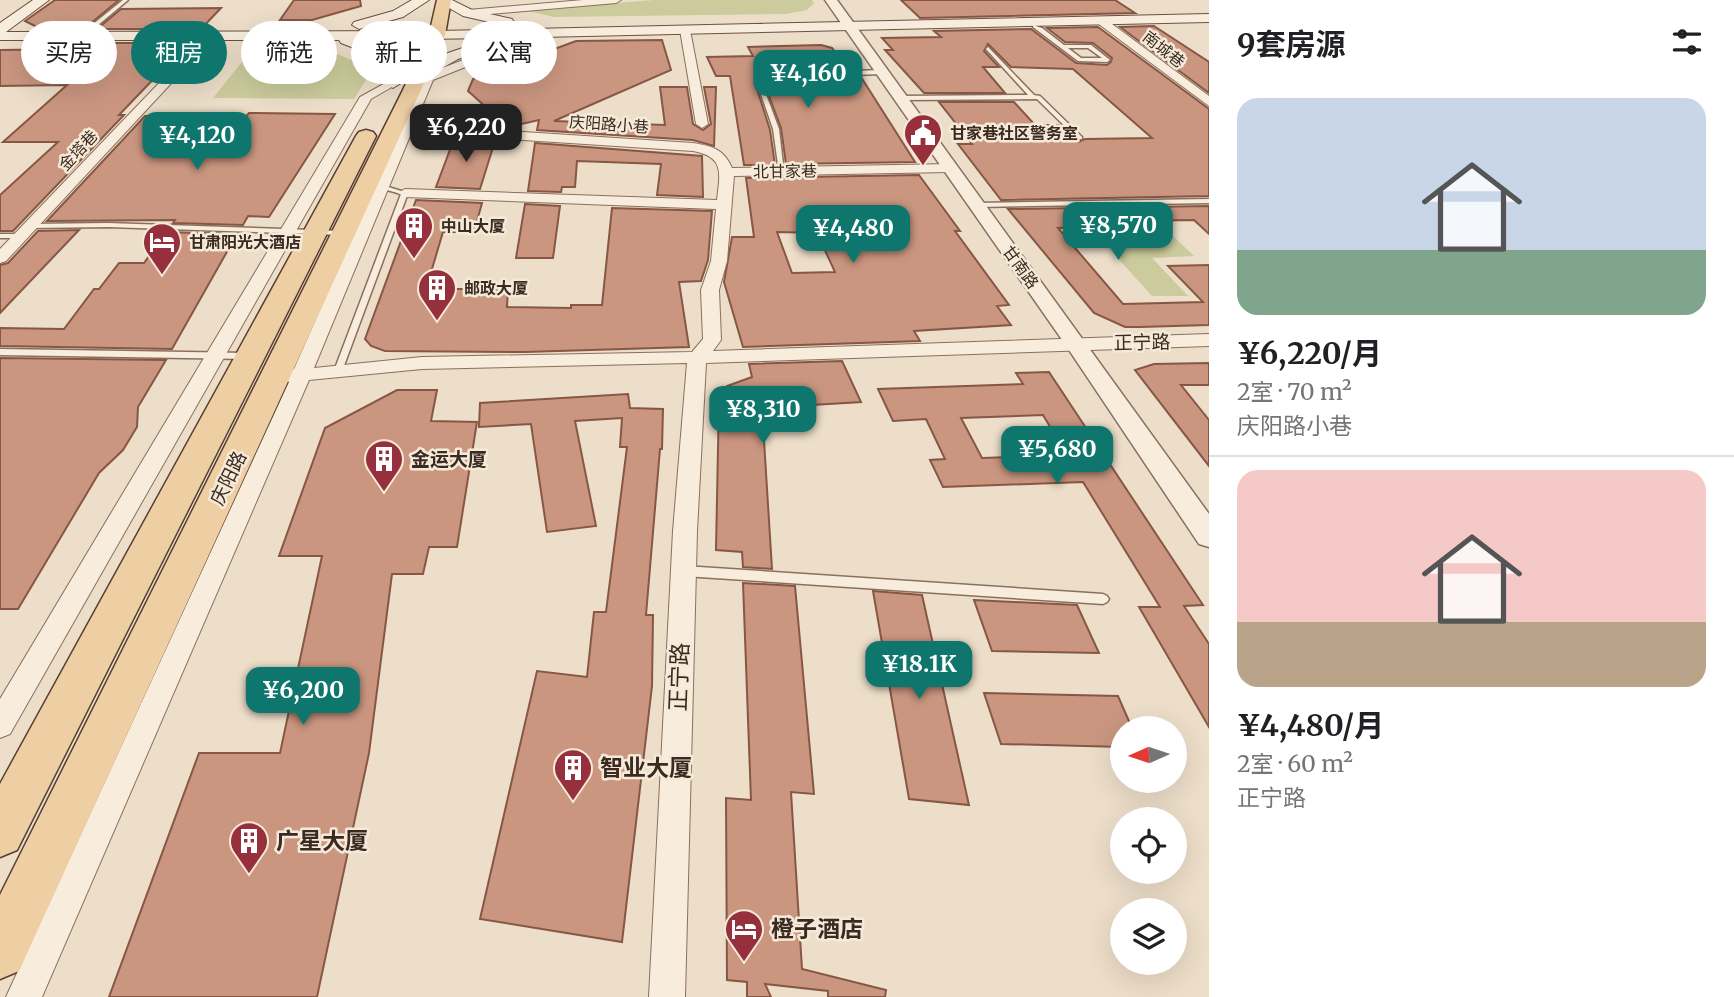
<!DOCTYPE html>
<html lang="zh">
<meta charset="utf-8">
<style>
:root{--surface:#fff;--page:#f2f2f2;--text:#202124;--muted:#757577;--line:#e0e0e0;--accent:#0f766e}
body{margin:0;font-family:Merriweather,"Noto Sans SC",serif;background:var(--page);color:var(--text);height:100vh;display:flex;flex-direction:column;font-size:26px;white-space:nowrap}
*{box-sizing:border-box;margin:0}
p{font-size:23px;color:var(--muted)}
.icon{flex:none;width:38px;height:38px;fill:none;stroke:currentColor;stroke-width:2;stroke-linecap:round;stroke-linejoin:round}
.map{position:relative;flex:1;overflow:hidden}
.side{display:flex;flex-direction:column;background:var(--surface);width:525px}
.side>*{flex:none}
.hud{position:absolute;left:21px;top:21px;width:665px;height:63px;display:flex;gap:14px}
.needle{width:46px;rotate:267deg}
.fabs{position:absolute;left:1110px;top:716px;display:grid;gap:14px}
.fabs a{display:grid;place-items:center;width:77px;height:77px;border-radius:50%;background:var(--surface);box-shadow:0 7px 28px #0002;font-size:35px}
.price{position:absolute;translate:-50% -60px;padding:0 16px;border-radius:14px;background:var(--accent);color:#fff;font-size:23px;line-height:46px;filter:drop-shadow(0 2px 4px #0008)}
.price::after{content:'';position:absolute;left:50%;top:42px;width:21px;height:16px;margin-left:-10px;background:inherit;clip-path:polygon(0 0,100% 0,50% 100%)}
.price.selected{background:#222;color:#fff}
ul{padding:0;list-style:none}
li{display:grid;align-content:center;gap:14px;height:371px;padding:0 28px}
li+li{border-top:2px solid var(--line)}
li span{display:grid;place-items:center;height:217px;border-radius:21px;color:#555}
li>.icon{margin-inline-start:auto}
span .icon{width:126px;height:126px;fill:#fffc;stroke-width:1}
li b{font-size:30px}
h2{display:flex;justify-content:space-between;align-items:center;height:84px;padding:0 28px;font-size:30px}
.pill{padding:0 24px;border-radius:32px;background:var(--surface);box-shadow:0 7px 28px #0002;font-size:24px;line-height:63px}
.pill.selected{background:var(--accent);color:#fff}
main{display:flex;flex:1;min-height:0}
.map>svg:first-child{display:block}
</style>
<main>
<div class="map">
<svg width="1209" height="997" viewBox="0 0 1209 997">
<rect width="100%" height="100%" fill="#eddec9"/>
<g fill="#cbcb9d">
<polygon points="654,0 812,0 814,3 807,10 786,14 554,17 524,10"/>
<polygon points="258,42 309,42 370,68 369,75 354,99 213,98"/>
<polygon points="1171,234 1194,256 1152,258 1188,296 1152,296 1097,235"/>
</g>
<g fill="#ca9680" stroke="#875745" stroke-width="2" fill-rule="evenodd">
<polygon points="55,0 119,0 84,29 41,29 25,21"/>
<polygon points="294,0 360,0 361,6 312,20 280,20"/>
<polygon points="901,0 1115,0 1135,13 920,18"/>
<polygon points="221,8 201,29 97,29 121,9"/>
<polygon points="1154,26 1209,62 1209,93 1120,27"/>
<polygon points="1098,27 1209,109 1209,196 1001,200 958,144 972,144 939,102 1014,102 1035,125 1059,125 1078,142 1085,139 1152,138 1073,69 1011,67 988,44 984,51 999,67 983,67 1005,93 924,93 885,50 893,50 882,38 941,37 934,31 1031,29 1076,63 1107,65 1111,62 1112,58 1093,43 1065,42 1047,28"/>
<polygon points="662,40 671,70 554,121 665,125 660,87 687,87 693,124 703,130 711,124 704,87 716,87 714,146 693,140 537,130 539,120 508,127 468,91 473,79 576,41"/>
<polygon points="65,43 188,43 119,115 124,115 13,231 0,231 0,195 58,142 3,142 67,85 0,86 0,50 78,49"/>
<polygon points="821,45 832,48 848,69 796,70 786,58 780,59 780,65 794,80 861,77 915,162 786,164 781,128 766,88 760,85 757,89 770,130 775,165 744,165 730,76 716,76 707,57 753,56 748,47"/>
<polygon points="249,113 335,114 269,217 248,216 243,225 173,223 175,220 47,221 145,116 194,116 175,137 229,137"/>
<polygon points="454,139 495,141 480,189 436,187"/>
<polygon points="535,143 702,156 703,197 657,195 661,164 577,161 575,187 562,187 561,192 528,191"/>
<path d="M919 175 960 231H955L1009 305 997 306 1011 325 914 331 920 341 743 347 724 282 732 237H754L746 178ZM777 232 817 233 835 272 792 273Z"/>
<polygon points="416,200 482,203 474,232 443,232 426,289 508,289 507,307 571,308 571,305 602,305 612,208 712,211 708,260 701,281 679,282 689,347 525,352 385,351 371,346 365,339"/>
<polygon points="525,204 560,206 553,258 516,258"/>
<polygon points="1209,206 1209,234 1194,220 1133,221 1138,226 1058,228 1123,304 1203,302 1168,266 1209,265 1209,325 1140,327 1125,327 1094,313 1008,209"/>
<polygon points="79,230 0,313 0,265 8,263 38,231"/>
<polygon points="166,232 237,234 172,349 0,346 0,328 64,329 94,289 99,289 119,263 144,263"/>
<polygon points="0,358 166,360 138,407 137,427 123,450 99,473 18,609 0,609"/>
<polygon points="842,361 861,402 762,408 772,569 743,567 742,552 716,550 719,398 727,386 752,377 749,364"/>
<polygon points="1209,363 1209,385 1181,385 1209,420 1209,466 1135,370 1154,364"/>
<path d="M1049 372 1203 605 1184 606 1209 644V727L1139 607H1160L1083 482 943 487 930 460 945 459 926 419 893 421 878 389 1023 384 1016 373ZM1043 415 1067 455 982 458 961 418Z"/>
<polygon points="397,390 437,390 431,421 477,422 457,547 429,547 423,574 392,574 369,753 317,997 109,997 199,753 280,753 322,556 279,556 325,428"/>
<polygon points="628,394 630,408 663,409 662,449 660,449 646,615 653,615 652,686 622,942 480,919 537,671 587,677 594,612 606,612 627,447 620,447 622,418 575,421 596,526 547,532 531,424 479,427 480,403"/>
<polygon points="743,583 795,586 814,794 791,792 802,969 886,990 885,997 828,997 828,991 765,984 771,997 747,997 747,982 727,980 726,798 751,800"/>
<polygon points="873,591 922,595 969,805 909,799"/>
<polygon points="974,600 1077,605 1099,653 992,651"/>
<polygon points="984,693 1118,696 1132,728 1122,728 1122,747 1001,744"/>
</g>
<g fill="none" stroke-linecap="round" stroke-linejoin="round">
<defs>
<g id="service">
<polygon points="123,0 128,0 91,31 87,31 87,29"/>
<path d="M1033 25 1042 28 1064 45H1091L1110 60 1107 62 1078 61 1033 27ZM1068 48H1088L1102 58H1081Z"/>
<polygon points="988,47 1034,95 1040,96 1082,137 1082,139 1078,139 1037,99 901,100 898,98 901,96 1028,95 986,49"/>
<polygon points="782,61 786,61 795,73 882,70 885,72 882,74 794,77 782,63"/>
<polygon points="759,88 764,89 779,129 784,173 779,172 773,129"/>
<polygon points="375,183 408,193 342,371 338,374 334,371 401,194 373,186 373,184"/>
<polygon points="1209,199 1209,203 977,207 974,205 977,203"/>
<polygon points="108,223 343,231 347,233 343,235 108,227 31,228 27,226 31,224"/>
<polygon points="0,234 23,234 27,236 23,238 0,238"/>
<polygon points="0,349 248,353 252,356 248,359 0,355"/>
<polygon points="684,566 1103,594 1107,596 1109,599 1107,602 1103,604 684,576 680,574 678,571 680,568"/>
</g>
<g id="minor">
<polygon points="583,0 621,0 616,3 468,16 463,13 468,10"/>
<polygon points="1096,18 1104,18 1209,96 1209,106 1096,22"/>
<polygon points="685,27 690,30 708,124 702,128 696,124 680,30"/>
<path d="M541 30 546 33 545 35 433 80 413 128H463L693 143C712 146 724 149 732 168L950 164 957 168 950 172 734 176 727 261 719 290 721 340 713 351 1209 334V346L706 363 697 531 685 997H649L673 531 687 363 422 369 309 380 42 997H6L289 382 280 376 283 372 294 369 397 136 385 132 387 129 400 128 428 66H436L437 70ZM410 136H463L693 151C725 157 720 173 717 200L405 189 398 193 405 197 716 209 711 261 701 290 703 339 692 352 422 357 314 368Z"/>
<polygon points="207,33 216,35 6,261 0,263 0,249"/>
<polygon points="389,81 399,83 371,99 10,734 0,738 0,699 360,97"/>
</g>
<polygon id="tertiary" points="825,0 837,0 1209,514 1209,547 1199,544 1065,344"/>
<g id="secondary">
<polygon points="33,0 49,0 6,32 437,31 1209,14 1209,22 496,38 501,42 499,45 458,59 416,83 410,81 408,78 410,75 448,53 492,38 358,40 389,51 401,83 393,88 385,83 377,57 341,43 339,40 0,40 0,23"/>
<polygon points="412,0 429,0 403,17 359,29 352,25 354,22 393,11"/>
<polygon points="452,0 472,10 512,19 514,22 507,26 463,16 437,1"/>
</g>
<g id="primary">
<polygon points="437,0 451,0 445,35 420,92 19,971 0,979 0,895 402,92 429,35"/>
<polygon points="366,130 373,132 376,136 17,850 0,857 0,784 356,136 359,132"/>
</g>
</defs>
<use href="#service" stroke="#89705e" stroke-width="3"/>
<use href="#minor" stroke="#89705e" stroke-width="2"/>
<use href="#tertiary" stroke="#89705e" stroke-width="3"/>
<use href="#secondary" stroke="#6b5141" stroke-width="2"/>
<use href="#primary" stroke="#573f32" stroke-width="3"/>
<use href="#service" fill="#f8ecdc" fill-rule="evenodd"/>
<use href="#minor" fill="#f8ecdc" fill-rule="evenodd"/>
<use href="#tertiary" fill="#f8ecdc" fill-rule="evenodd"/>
<use href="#secondary" fill="#f8ecdc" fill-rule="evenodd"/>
<use href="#primary" fill="#eecea3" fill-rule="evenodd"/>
</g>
<defs>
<symbol id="civic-pin" viewBox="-11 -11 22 30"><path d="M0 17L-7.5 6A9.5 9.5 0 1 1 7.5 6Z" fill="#96303d" stroke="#f5e9d8"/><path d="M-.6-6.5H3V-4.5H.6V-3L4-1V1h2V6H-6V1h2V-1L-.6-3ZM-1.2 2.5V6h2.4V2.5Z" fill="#fff"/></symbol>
<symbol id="building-pin" viewBox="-11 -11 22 30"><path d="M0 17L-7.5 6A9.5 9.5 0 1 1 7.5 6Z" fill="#96303d" stroke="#f5e9d8"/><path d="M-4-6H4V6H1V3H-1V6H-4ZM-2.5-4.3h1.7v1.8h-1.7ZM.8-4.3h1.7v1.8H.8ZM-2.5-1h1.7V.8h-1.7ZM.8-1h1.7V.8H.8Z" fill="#fff"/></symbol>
<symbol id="hotel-pin" viewBox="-11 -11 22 30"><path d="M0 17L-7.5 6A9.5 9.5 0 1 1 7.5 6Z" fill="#96303d" stroke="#f5e9d8"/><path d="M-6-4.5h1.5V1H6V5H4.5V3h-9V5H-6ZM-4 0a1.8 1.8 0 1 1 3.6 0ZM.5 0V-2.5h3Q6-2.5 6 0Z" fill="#fff"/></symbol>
</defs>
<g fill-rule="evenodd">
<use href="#civic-pin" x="901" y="111" width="44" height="60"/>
<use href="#building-pin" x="392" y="204" width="44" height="60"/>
<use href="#hotel-pin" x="140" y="220" width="44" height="60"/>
<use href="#building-pin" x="415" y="266" width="44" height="60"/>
<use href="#building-pin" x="362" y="437" width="44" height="60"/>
<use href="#building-pin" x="551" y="746" width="44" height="60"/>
<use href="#building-pin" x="227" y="819" width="44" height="60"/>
<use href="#hotel-pin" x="722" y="907" width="44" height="60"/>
</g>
<g text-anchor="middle" stroke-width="5" stroke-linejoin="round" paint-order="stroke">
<g font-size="16" fill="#3a2a21" stroke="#f5e9d8">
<text transform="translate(1164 49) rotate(38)" y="6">南城巷</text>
<text transform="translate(609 124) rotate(4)" y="6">庆阳路小巷</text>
<text transform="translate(78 150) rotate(-47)" y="6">金塔巷</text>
<text transform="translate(785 171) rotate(-1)" y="6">北甘家巷</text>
<text transform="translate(1021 267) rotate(54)" y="6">甘南路</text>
</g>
<g font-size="16" font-weight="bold" fill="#3a2a21" stroke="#f5e9d8" text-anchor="start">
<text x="950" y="139">甘家巷社区警务室</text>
<text x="441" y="232">中山大厦</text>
<text x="189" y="248">甘肃阳光大酒店</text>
<text x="464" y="294">邮政大厦</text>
</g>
<g font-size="19" fill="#3a2a21" stroke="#f5e9d8">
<text transform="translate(1142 342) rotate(-1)" y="7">正宁路</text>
<text transform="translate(228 478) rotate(-64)" y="7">庆阳路</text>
</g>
<g font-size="19" font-weight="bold" fill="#3a2a21" stroke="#f5e9d8" text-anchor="start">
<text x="411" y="466">金运大厦</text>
</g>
<g font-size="23" fill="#3a2a21" stroke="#f5e9d8">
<text transform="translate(679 677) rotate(-88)" y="8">正宁路</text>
</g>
<g font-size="23" font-weight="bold" fill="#3a2a21" stroke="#f5e9d8" text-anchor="start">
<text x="600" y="776">智业大厦</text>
<text x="276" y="849">广星大厦</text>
<text x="771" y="937">橙子酒店</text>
</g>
</g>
</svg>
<div class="fabs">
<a><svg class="needle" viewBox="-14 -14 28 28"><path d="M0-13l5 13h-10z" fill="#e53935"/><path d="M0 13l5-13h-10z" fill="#757577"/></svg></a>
<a><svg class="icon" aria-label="locate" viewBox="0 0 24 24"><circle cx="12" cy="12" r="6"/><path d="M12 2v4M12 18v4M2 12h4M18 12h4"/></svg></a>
<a><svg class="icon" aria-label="layers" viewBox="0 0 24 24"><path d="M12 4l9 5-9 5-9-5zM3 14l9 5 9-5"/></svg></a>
</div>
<b class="price" style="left:808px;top:110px">¥4,160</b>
<b class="price selected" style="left:466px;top:164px">¥6,220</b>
<b class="price" style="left:197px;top:172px">¥4,120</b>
<b class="price" style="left:1118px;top:262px">¥8,570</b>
<b class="price" style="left:853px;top:265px">¥4,480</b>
<b class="price" style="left:763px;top:446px">¥8,310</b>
<b class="price" style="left:1057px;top:486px">¥5,680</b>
<b class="price" style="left:919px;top:701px">¥18.1K</b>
<b class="price" style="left:303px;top:727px">¥6,200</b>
<div class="hud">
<a class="pill">买房</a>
<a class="pill selected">租房</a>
<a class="pill">筛选</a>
<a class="pill">新上</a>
<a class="pill">公寓</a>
</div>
</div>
<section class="side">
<h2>9套房源<svg class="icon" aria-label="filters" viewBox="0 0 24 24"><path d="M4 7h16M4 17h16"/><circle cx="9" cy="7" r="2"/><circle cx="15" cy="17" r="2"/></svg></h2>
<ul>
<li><span style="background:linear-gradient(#c9d6e8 70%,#7fa58c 0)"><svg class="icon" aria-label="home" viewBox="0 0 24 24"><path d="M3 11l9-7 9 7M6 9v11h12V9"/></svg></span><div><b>¥6,220/月</b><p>2室 · 70 m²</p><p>庆阳路小巷</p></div></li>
<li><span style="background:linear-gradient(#f6c9c9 70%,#b9a48a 0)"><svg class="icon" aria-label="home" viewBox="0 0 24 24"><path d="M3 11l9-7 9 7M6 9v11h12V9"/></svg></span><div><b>¥4,480/月</b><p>2室 · 60 m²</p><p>正宁路</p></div></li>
</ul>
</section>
</main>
